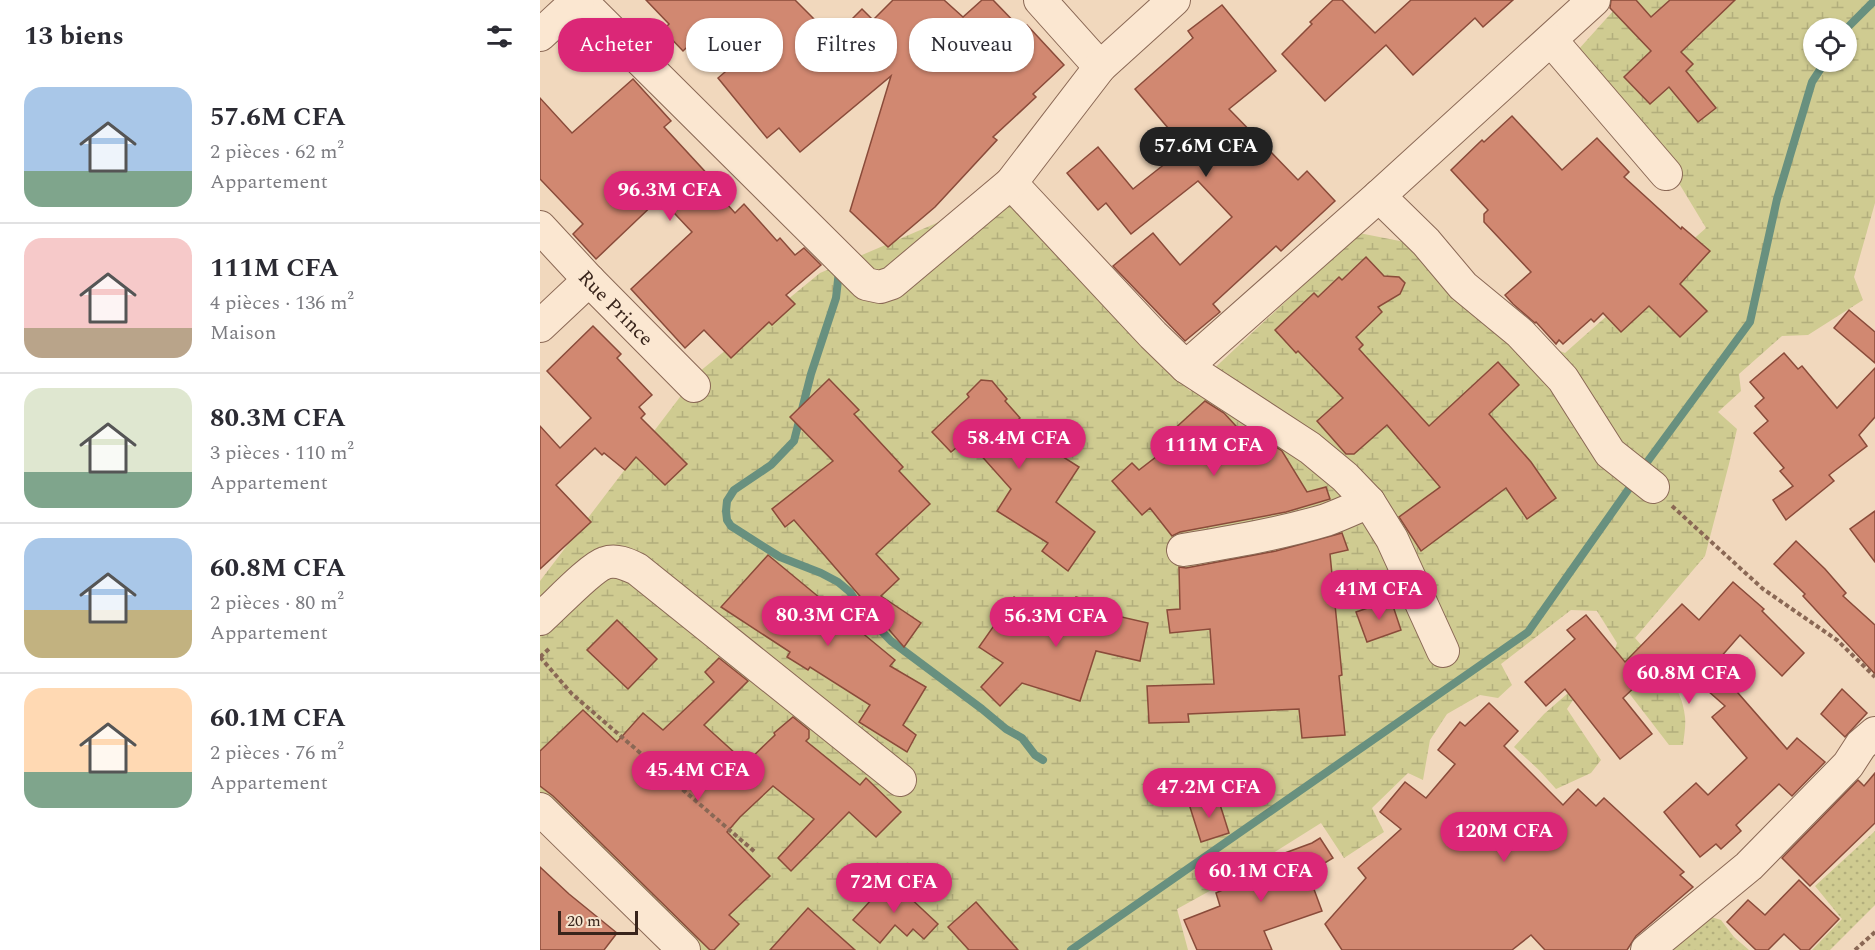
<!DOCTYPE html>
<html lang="fr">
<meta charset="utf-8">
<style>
:root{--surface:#fff;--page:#f2f2f3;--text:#2b2b33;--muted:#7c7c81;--line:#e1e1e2;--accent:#db2777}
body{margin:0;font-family:Spectral,serif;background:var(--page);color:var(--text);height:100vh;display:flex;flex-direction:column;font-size:22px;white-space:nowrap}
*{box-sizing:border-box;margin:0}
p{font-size:20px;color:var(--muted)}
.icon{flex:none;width:33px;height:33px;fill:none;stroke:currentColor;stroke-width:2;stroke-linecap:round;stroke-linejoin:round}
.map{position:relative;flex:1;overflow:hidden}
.panel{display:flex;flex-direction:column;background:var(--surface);width:540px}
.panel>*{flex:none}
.top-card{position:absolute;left:18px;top:18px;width:570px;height:54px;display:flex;gap:12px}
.controls{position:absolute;left:1263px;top:18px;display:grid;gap:12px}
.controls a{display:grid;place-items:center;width:54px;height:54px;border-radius:50%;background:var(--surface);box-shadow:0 2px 4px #0004;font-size:30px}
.scale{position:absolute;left:18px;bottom:15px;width:80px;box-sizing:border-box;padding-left:6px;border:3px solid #38241b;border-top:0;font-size:16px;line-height:21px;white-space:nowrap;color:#38241b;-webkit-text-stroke:4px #f7e4ce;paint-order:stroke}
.price{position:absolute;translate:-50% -51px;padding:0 14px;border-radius:21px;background:var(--accent);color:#fff;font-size:20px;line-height:39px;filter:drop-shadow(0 2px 3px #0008)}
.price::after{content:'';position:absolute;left:50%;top:36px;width:18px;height:14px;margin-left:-9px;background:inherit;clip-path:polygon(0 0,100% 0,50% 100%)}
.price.on{background:#222;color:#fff}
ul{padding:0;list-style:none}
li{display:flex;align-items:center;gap:18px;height:150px;padding:0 24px}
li+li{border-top:2px solid var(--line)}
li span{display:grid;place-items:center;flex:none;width:168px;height:120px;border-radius:18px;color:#555}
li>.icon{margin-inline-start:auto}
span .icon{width:72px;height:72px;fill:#fffc;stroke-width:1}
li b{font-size:26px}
h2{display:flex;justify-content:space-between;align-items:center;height:72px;padding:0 24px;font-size:26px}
.chip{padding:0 21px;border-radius:24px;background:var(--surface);box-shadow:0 2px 4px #0004;font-size:21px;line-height:54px}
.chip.on{background:var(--accent);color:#fff}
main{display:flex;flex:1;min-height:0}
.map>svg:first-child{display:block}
</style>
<main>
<section class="panel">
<h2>13 biens<svg class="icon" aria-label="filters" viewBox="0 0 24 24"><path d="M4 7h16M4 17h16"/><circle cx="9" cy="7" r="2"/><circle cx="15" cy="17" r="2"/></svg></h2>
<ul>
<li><span style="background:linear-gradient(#a9c7e8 70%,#7fa58c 0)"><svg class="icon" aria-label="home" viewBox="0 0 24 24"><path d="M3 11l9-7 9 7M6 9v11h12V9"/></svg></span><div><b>57.6M CFA</b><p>2 pièces · 62 m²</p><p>Appartement</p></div></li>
<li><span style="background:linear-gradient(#f6c9c9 75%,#b9a48a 0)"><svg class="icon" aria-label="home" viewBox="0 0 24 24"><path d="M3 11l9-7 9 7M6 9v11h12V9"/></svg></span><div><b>111M CFA</b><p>4 pièces · 136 m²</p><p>Maison</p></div></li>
<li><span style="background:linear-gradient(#dfe7d0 70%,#7fa58c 0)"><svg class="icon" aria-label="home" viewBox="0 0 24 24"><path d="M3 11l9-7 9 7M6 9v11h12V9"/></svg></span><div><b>80.3M CFA</b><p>3 pièces · 110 m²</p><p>Appartement</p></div></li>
<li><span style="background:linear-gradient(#a9c7e8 60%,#c2b280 0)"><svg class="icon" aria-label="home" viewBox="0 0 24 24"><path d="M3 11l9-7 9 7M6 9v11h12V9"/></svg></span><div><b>60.8M CFA</b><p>2 pièces · 80 m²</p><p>Appartement</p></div></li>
<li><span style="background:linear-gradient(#ffd9b3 70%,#7fa58c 0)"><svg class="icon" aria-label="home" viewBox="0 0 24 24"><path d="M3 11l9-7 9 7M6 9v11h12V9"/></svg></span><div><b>60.1M CFA</b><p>2 pièces · 76 m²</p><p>Appartement</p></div></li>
</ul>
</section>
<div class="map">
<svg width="1335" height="950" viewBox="0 0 1335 950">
<defs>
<pattern id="grass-dots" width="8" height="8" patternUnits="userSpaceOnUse" patternTransform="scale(1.5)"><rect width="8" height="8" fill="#cfcb91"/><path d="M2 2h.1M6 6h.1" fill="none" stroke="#b2ae7c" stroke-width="1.8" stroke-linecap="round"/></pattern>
<pattern id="wetland-marsh" width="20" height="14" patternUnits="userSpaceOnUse" patternTransform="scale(1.5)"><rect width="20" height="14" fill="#cfcb91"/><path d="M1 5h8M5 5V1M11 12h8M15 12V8" fill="none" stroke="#b2ae7c"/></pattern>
</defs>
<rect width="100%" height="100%" fill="#f1d8bd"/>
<g fill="url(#grass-dots)">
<polygon points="1335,831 1335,905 1290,950 1272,950 1302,919 1275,886"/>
<polygon points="1171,917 1181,920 1194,937 1209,950 1132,950"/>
</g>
<path fill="url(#wetland-marsh)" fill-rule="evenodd" d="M1083 0H1335V203L1314 277 1323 300 1268 335 1242 336 1199 374 1201 391 1178 412 1197 429 1189 464 1165 556 1095 638C1116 662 1142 683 1145 717 1146 726 1144 736 1143 745H1129L1072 671 1041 688 1027 709 1061 760 1051 773 1016 789 999 770 974 747 1004 714 1074 653 1077 643 1057 611 1031 610 961 664 972 685 958 698 940 695 907 714 890 740 883 780 868 773 832 808 844 832 804 858 781 823 695 877 637 909 648 950H144L0 809V581L159 372 280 273 399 222 450 190 470 202 650 391 819 233 875 244 949 323 1025 353 1166 228 1137 180 1038 50ZM1274 28H1306V62H1274Z"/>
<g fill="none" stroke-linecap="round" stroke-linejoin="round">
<g stroke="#68907f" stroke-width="8">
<polyline points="1306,29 1335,0"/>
<polyline points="299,271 296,298 271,374 254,441 231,465 194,490 187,501 186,511 187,520 191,526 240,557 281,573 298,582 310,592 322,611 351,641 442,709 466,729 482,738 495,755 503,760"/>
<polyline points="1102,469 1210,322 1237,199 1272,82 1285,62"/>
<polyline points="531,950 988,632 1095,480"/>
</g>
</g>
<g fill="#d18871" stroke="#8a4b3a" stroke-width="1.5">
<polygon points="106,0 255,0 293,38 322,9 333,20 353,0 404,0 423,17 442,0 453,0 482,30 487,25 524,65 493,94 496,97 453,137 457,140 395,207 348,247 310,211 351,76 260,152 239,128 227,138 178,78 199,60 170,25 143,51 123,30 129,24"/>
<polygon points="793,0 802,0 835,33 871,0 973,0 943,27 935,18 873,75 846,45 785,101 742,54 772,24 770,22"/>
<polygon points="1071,0 1096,0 1111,17 1130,0 1195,0 1141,52 1153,64 1146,71 1176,108 1158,122 1129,87 1110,104 1084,77 1111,51 1070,8"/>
<polygon points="682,5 736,71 689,109 758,180 767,171 795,201 741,251 736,246 673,304 680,312 645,341 573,266 613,233 640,265 692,217 658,181 591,234 566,203 558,210 527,173 558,147 593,189 645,148 595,89 653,38 648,31"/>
<polygon points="93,79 131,121 124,127 172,179 168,183 195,213 204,204 237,241 240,238 255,255 264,248 281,265 246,295 255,304 232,325 229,322 191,358 164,330 145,348 91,289 152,232 120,198 56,259 33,234 43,224 0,179 0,98 32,133"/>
<polygon points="972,116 1022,170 1057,138 1089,172 1084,177 1141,229 1142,227 1170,251 1140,284 1167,311 1140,337 1109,306 1081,332 1063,313 1054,322 1051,319 1023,344 1019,340 1016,344 996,322 995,323 973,304 965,295 991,272 944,222 944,214 948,210 911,170 942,140 944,142"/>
<polygon points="826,257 844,276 859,277 865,283 860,294 838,307 842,312 816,337 823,345 819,349 889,426 958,362 979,385 949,414 991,462 1016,498 987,519 966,488 881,551 859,517 900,487 847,425 814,454 806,454 777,421 803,398 758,351 756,353 735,330 774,293 778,297 799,277 802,280"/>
<polygon points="1309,310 1335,332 1335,363 1294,328"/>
<polygon points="53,326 81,354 77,358 112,395 99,407 105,414 101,418 147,464 125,485 96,457 85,470 64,453 62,455 55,448 16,485 51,522 0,569 0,426 20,448 51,418 7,371"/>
<polygon points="1244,353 1258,369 1262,366 1297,408 1335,368 1335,417 1319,435 1327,446 1289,475 1294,481 1246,520 1233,500 1253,486 1240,471 1244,468 1214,433 1228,421 1215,406 1224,398 1210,382"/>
<polygon points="289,379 319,410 314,414 363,467 359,471 390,504 336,554 359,579 341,596 381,623 364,647 254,520 245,527 232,509 293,461 250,417"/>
<polygon points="441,380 452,381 467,399 465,401 480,418 473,425 539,467 516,502 555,532 528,571 502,551 508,543 457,511 471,489 430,443 420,452 416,448 411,452 392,432 429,397 427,394"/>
<polygon points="665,401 684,413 719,451 730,443 742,451 767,492 786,487 790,499 746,512 640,532 632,536 610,508 602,515 572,481 592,463 599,470 630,446 631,432"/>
<polygon points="1335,511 1335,562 1310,529"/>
<polygon points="802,533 808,550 790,554 802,675 799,676 805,735 762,738 759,709 648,714 649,722 609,723 607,686 674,684 670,629 630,633 627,610 640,609 639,567 646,568 736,551"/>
<polygon points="1256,541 1285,569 1306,593 1303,596 1335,625 1335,674 1263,596 1265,594 1234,564"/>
<polygon points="228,555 355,660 350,666 386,687 363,725 376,735 367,752 319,722 330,705 270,667 268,670 247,657 250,652 181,607"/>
<polygon points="1193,582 1224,609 1222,611 1264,653 1242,676 1200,635 1173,666 1193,683 1191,685 1247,749 1257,738 1285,762 1252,796 1239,784 1196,825 1201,831 1181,849 1176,844 1160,857 1124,812 1156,783 1168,795 1207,758 1172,717 1185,706 1143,669 1140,672 1126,658 1083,698 1112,734 1080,759 1025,689 1006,706 985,682 1035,639 1027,630 1046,615 1085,662 1142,604 1159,620"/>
<polygon points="474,597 525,630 536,597 566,606 564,613 608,623 600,661 556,651 540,701 482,683 460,706 441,687 463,663 439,647"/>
<polygon points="851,600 861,630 827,642 816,612"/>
<polygon points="77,620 117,659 88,689 47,650"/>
<polygon points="179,658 208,681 164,725 206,763 235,735 234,733 253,717 269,730 269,738 266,741 320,785 326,778 361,812 336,837 309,812 251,871 238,858 274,819 233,786 200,817 187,832 230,876 189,915 199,924 174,950 170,950 13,796 0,786 0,751 43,710 77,742 103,713 123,730 174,682 165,672"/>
<polygon points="1302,689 1327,713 1305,737 1281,714"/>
<polygon points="949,703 978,731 964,746 1023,805 1038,789 1056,806 1064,798 1144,872 1140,875 1153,887 1096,936 1087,950 1005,950 991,935 972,950 802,950 785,924 826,878 818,868 861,829 840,812 865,782 886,798 915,764 898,750 920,722 925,726"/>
<polygon points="1335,773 1335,823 1270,886 1242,858 1318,780 1324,786"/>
<polygon points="677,795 689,833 661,842 649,804"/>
<polygon points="780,838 793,858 768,873 782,911 724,931 732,950 657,950 644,920 680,906 676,893 737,865 734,857 772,843"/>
<polygon points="0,867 29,894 77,933 64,950 0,950"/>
<polygon points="350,879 398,924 384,939 373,929 367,936 355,925 340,943 313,920"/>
<polygon points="1259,880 1299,919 1269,950 1261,950 1244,934 1228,950 1216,950 1187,922 1208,900 1225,915"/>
<polygon points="436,902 478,950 429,950 408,927"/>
<polygon points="268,908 315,950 230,950"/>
</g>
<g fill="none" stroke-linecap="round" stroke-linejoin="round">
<defs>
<g id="minor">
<polyline points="40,0 326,284 340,287 352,283 471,183 613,335 646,367 839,196 1054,0"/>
<polyline points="500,0 560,67"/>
<polyline points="0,35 38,0"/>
<polyline points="1011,40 1126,174"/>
<polyline points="471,183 560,67 634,0"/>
<polyline points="839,196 886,242 923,286 980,333 1023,379 1070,453 1113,487"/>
<path id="s1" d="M0 227 49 280 154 386"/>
<polyline points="0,326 49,280"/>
<polyline points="646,367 770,448 805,477 829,502 852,539 903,651"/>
<path d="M643 550C691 542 739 534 786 520 800 515 815 508 829 502"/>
<path d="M0 619C14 607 50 568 65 563 76 559 87 564 97 569L360 780"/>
<polyline points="0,809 144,950"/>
<polyline points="1107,950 1209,866 1308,765 1321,745 1335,733"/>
</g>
</defs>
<use href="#minor" stroke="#8a6855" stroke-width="34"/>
<g stroke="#8a6855" stroke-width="4" stroke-dasharray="4.5 3" stroke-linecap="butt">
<polyline points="1132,506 1223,589 1297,640 1335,677"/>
<polyline points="0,657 32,694 215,852"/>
<polyline points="0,657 11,647"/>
<polyline points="1315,950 1335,932"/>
</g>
<use href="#minor" stroke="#fbe7d1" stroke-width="32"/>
</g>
<g text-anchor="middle" stroke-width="4.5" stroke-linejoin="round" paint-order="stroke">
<g font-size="20" fill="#38241b" stroke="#f7e4ce">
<text dy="7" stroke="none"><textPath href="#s1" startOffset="111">Rue Prince</textPath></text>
</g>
</g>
</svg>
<div class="controls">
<a><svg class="icon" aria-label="locate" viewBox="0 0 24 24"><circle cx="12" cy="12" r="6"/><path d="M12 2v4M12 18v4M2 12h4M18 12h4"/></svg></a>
</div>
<div class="scale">20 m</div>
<b class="price on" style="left:666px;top:178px">57.6M CFA</b>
<b class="price" style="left:130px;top:222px">96.3M CFA</b>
<b class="price" style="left:479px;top:470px">58.4M CFA</b>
<b class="price" style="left:674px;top:477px">111M CFA</b>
<b class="price" style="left:839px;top:621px">41M CFA</b>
<b class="price" style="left:288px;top:647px">80.3M CFA</b>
<b class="price" style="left:516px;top:648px">56.3M CFA</b>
<b class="price" style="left:1149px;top:705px">60.8M CFA</b>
<b class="price" style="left:158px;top:802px">45.4M CFA</b>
<b class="price" style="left:669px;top:819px">47.2M CFA</b>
<b class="price" style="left:964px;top:863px">120M CFA</b>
<b class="price" style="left:721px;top:903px">60.1M CFA</b>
<b class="price" style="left:354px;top:914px">72M CFA</b>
<div class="top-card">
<a class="chip on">Acheter</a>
<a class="chip">Louer</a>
<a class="chip">Filtres</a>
<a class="chip">Nouveau</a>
</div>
</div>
</main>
